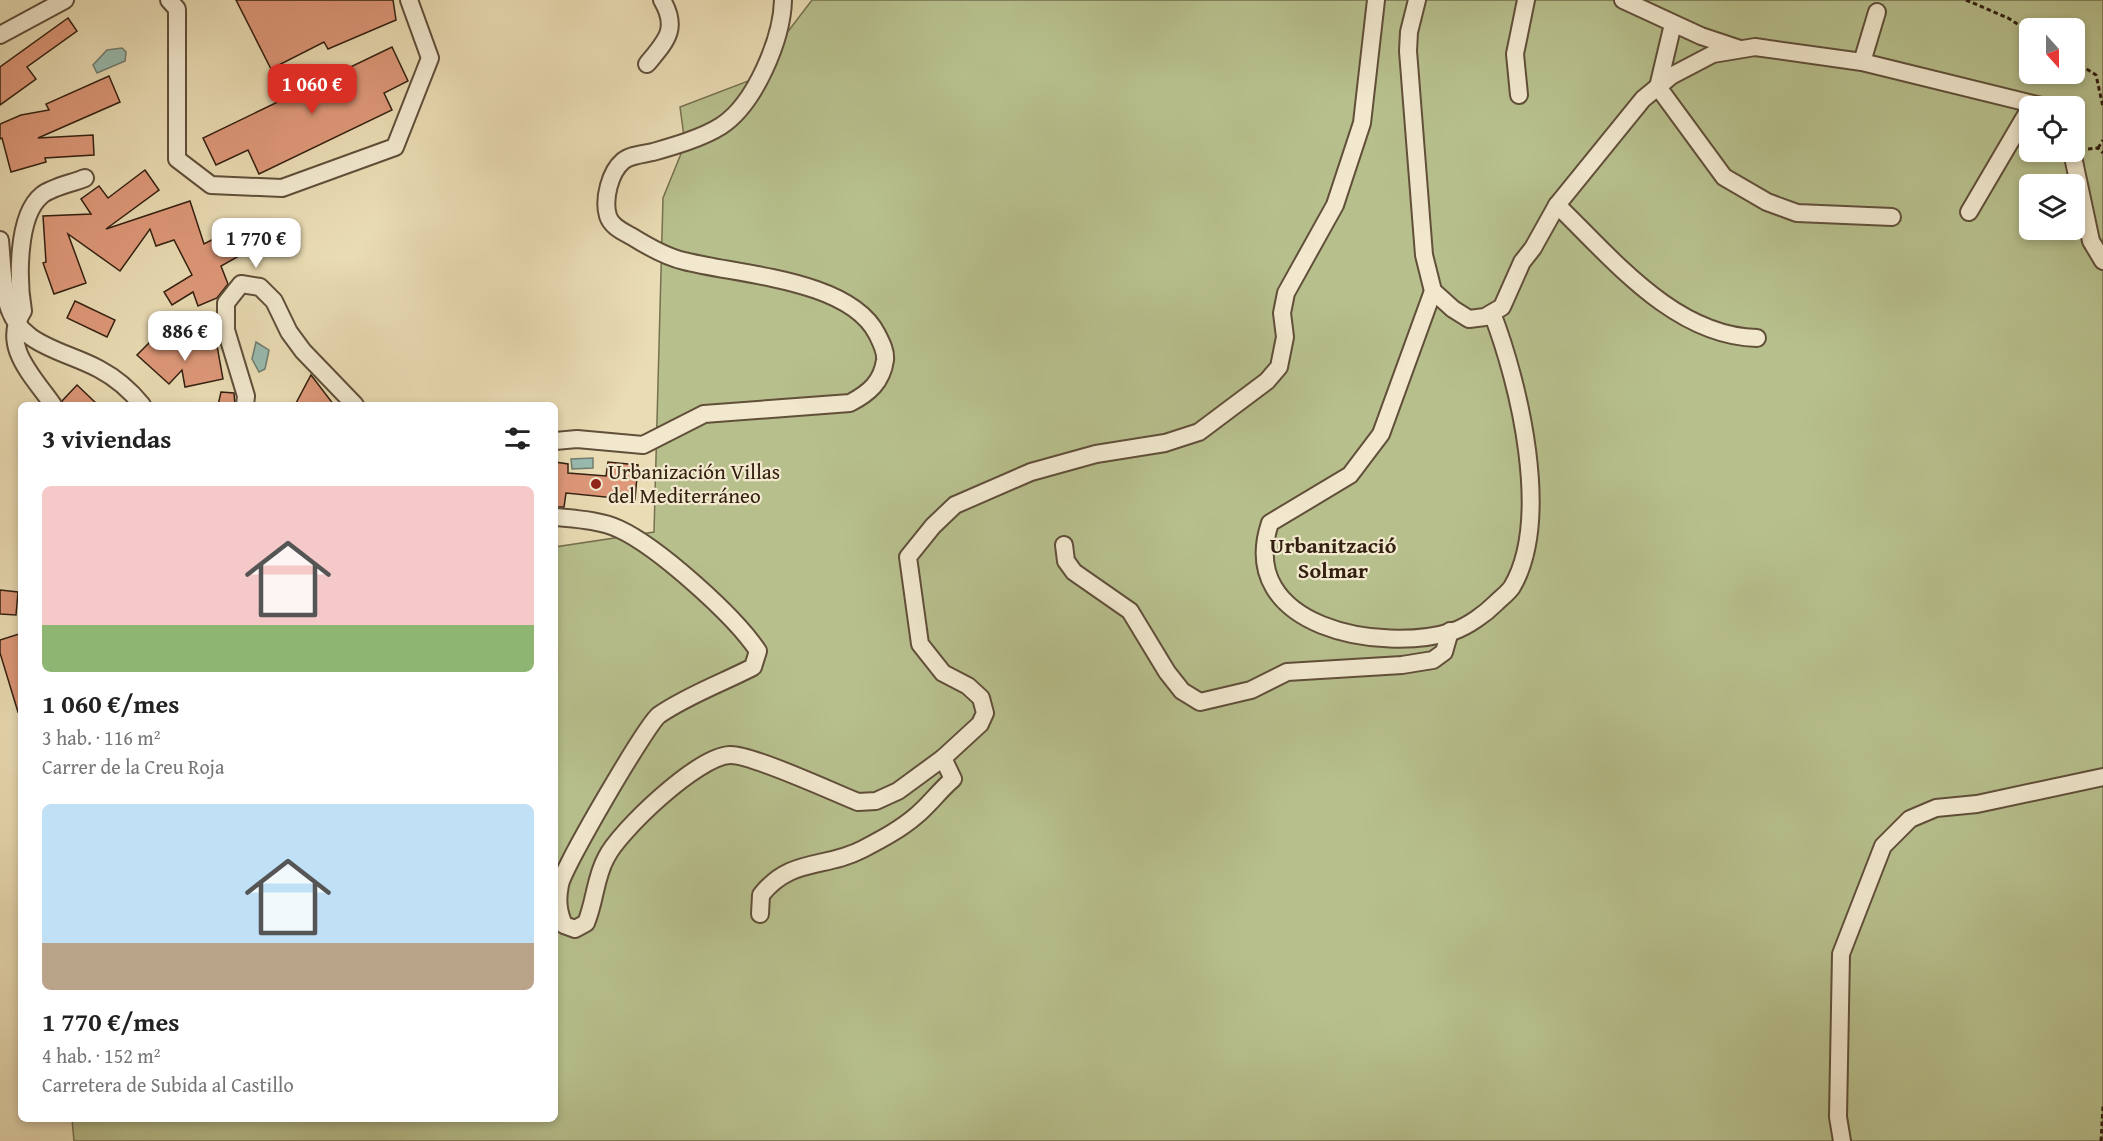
<!DOCTYPE html>
<html lang="es">
<meta charset="utf-8">
<style>
:root{--surface:#fff;--page:#f6f6f6;--text:#222;--muted:#767676;--accent:#d93025}
body{margin:0;font-family:"Gentium Book Plus",serif;background:var(--page);color:var(--text);height:100vh;display:flex;flex-direction:column;font-size:22px;white-space:nowrap}
*{box-sizing:border-box;margin:0}
p{font-size:20px;color:var(--muted)}
.icon{flex:none;width:33px;height:33px;fill:none;stroke:currentColor;stroke-width:2;stroke-linecap:round;stroke-linejoin:round}
.map{position:relative;flex:1;overflow:hidden}
.panel{position:absolute;left:18px;top:402px;width:540px;height:720px;display:flex;flex-direction:column;background:var(--surface);border-radius:9px;box-shadow:0 3px 9px #0003}
.panel>*{flex:none}
.needle{width:39px;rotate:159deg}
.tools{position:absolute;left:2019px;top:18px;display:grid;gap:12px}
.tools a{display:grid;place-items:center;width:66px;height:66px;border-radius:9px;background:var(--surface);box-shadow:0 3px 9px #0003;font-size:30px}
.price{position:absolute;translate:-50% -51px;padding:0 14px;border-radius:12px;background:#fff;color:#222;font-size:20px;line-height:39px;filter:drop-shadow(0 2px 3px #0008)}
.price::after{content:'';position:absolute;left:50%;top:36px;width:18px;height:14px;margin-left:-9px;background:inherit;clip-path:polygon(0 0,100% 0,50% 100%)}
.price.current{background:var(--accent);color:#fff}
ul{padding:0;list-style:none}
li{display:grid;align-content:center;gap:12px;height:318px;padding:0 24px}
li span{display:grid;place-items:center;height:186px;border-radius:9px;color:#555}
li>.icon{margin-inline-start:auto}
span .icon{width:108px;height:108px;fill:#fffc;stroke-width:1}
li b{font-size:26px}
h2{display:flex;justify-content:space-between;align-items:center;height:72px;padding:0 24px;font-size:26px}
.map>svg:first-child{display:block}
</style>
<div class="map">
<svg width="2103" height="1141" viewBox="0 0 2103 1141">
<rect width="100%" height="100%" fill="#eadcb4"/>
<filter id="stains"><feTurbulence type="fractalNoise" baseFrequency=".00333" numOctaves="4"/><feColorMatrix values="0 0 0 0 .2 0 0 0 0 .09 0 0 0 0 .02 0 0 0 .5 -.17"/></filter>
<radialGradient id="worn" r=".72"><stop offset=".6" stop-color="#630" stop-opacity="0"/><stop offset="1" stop-color="#630" stop-opacity=".3"/></radialGradient>
<path fill="#b7c08d" stroke="#75704f" stroke-width="1.5" fill-rule="evenodd" d="M812 0H2103V1141H74L72 1119H555V547L654 532 663 198 685 144 680 107 751 80ZM2030 28H2074V74H2030ZM2030 106H2074V152H2030ZM2030 184H2074V230H2030Z"/>
<g fill="#98bbaf" stroke="#707d70" stroke-width="1.5">
<polygon points="122,48 126,52 125,61 97,73 93,65 107,50"/>
<polygon points="256,342 269,350 265,369 259,372 252,359"/>
<polygon points="593,458 593,468 572,469 571,459"/>
</g>
<g fill="#de9879" stroke="#332011" stroke-width="1.5">
<polygon points="236,0 393,0 396,20 328,49 324,42 271,69"/>
<polygon points="68,18 77,31 27,67 36,79 0,105 0,67"/>
<polygon points="392,47 408,81 384,93 392,110 259,174 248,150 216,165 203,138"/>
<polygon points="109,76 120,102 38,138 93,135 94,155 45,158 46,162 11,172 2,138 0,139 0,124 21,115 49,110 46,104"/>
<polygon points="145,170 159,190 106,229 190,201 204,244 227,232 239,256 221,266 228,284 217,298 198,306 193,292 172,305 164,292 192,275 174,240 156,246 150,229 120,271 68,234 86,283 54,294 43,263 46,262 43,216 91,214 81,199 99,186 108,198"/>
<polygon points="75,301 115,320 107,337 67,318"/>
<polygon points="153,339 165,349 216,340 223,379 185,387 182,370 169,384 137,355"/>
<polygon points="311,375 334,405 295,405"/>
<polygon points="77,385 98,405 63,405 62,401"/>
<polygon points="221,392 234,393 235,405 218,405"/>
<polygon points="555,462 568,464 568,473 606,476 608,462 638,465 635,500 566,493 564,507 555,507"/>
<polygon points="0,590 18,592 16,615 0,614"/>
<polygon points="19,634 21,711 18,712 0,653 0,640"/>
</g>
<g fill="none" stroke-linecap="round" stroke-linejoin="round">
<defs>
<g id="street">
<polyline points="169,0 177,9 177,159 211,185 282,188 395,147 430,58 409,0"/>
<polyline points="1417,0 1409,32 1408,51 1424,255 1433,291 1453,309 1469,319 1485,317 1502,307 1522,262 1533,248 1557,205 1643,99 1671,76 1713,54 1755,47 1862,62 2041,106"/>
<polyline points="1623,0 1701,36 1740,49"/>
<polyline points="1673,24 1658,87 1724,177 1767,202 1797,213 1892,217"/>
<polyline points="0,35 65,0"/>
<polyline points="1862,62 1877,12"/>
<path d="M647 64C666 41 679 29 662 0"/>
<polyline points="1519,95 1515,54 1526,0"/>
<polyline points="2072,152 2091,241 2103,261"/>
<path d="M1557 205C1612 258 1674 336 1757 338"/>
<polyline points="1969,212 2030,108"/>
<path d="M0 240C2 260 2 281 7 301 17 346 64 350 99 369 116 378 130 390 142 405"/>
<path d="M1433 291 1381 434 1350 475 1270 523C1235 628 1382 654 1454 631 1468 626 1485 614 1496 603 1501 598 1508 593 1512 587 1552 519 1519 383 1492 313"/>
<path d="M53 405C33 376 0 346 23 311 18 282 16 216 42 195 52 187 73 183 85 178"/>
<polyline points="245,405 246,396 226,330 226,303 241,284 260,287 274,301 289,332 303,351 355,405"/>
<path d="M555 441 577 439 643 445 704 414 850 403C869 393 882 382 885 360 886 351 881 342 877 334 849 279 738 275 684 261 666 257 647 246 631 236 622 231 611 226 608 216 603 199 610 172 623 161 630 155 644 154 653 152 674 146 702 138 721 126 755 104 782 39 783 0"/>
<path d="M555 517C575 519 600 520 619 529 658 547 734 615 758 651L753 667C722 683 688 695 659 715 647 724 563 867 560 885 557 900 558 911 564 925L575 929 586 923C595 902 595 878 606 858 619 831 698 756 730 755 751 754 833 792 858 802L876 801 898 791 943 758 980 724 985 713 981 698 968 686 943 673 920 644 908 557 933 526 955 505 1031 472 1096 454 1165 443 1199 432 1267 381 1279 367 1285 337 1282 313 1286 293 1335 205 1362 123 1376 0"/>
<polyline points="1064,545 1066,561 1074,572 1130,611 1167,672 1182,691 1200,702 1251,690 1287,672 1402,665 1433,660 1444,652 1450,631"/>
<path d="M760 914 761 895C791 857 825 869 863 849 882 839 901 829 917 815 930 804 940 790 953 779L943 758"/>
<polyline points="1842,1141 1838,1117 1841,954 1883,846 1910,819 1936,808 1977,804 2103,777"/>
</g>
</defs>
<use href="#street" stroke="#614f3a" stroke-width="20"/>
<g stroke="#332011" stroke-width="3" stroke-dasharray="4.5 3" stroke-linecap="butt">
<polyline points="1966,0 2008,18 2030,32"/>
<polyline points="2074,61 2096,75 2103,107"/>
<polyline points="2098,148 2103,140"/>
<polyline points="2088,149 2098,148 2103,153"/>
<polyline points="2101,1141 2103,1106"/>
</g>
<use href="#street" stroke="#f1e8ce" stroke-width="16"/>
</g>
<circle fill="#8f2418" stroke="#f1e8ce" stroke-width="2" cx="596" cy="484" r="6"/>
<g text-anchor="middle" stroke-width="4.5" stroke-linejoin="round" paint-order="stroke">
<g font-size="21" fill="#332011" stroke="#f1e8ce" text-anchor="start">
<text x="608" y="479">Urbanización Villas<tspan x="608" dy="24">del Mediterráneo</tspan></text>
</g>
<g font-size="22" font-weight="bold" fill="#332011" stroke="#f1e8ce">
<text x="1333" y="553">Urbanització<tspan x="1333" dy="25">Solmar</tspan></text>
</g>
</g>
<rect width="100%" height="100%" filter="url(#stains)"/>
<rect width="100%" height="100%" fill="url(#worn)"/>
</svg>
<div class="tools">
<a><svg class="needle" viewBox="-14 -14 28 28"><path d="M0-13l5 13h-10z" fill="#e53935"/><path d="M0 13l5-13h-10z" fill="#767676"/></svg></a>
<a><svg class="icon" aria-label="locate" viewBox="0 0 24 24"><circle cx="12" cy="12" r="6"/><path d="M12 2v4M12 18v4M2 12h4M18 12h4"/></svg></a>
<a><svg class="icon" aria-label="layers" viewBox="0 0 24 24"><path d="M12 4l9 5-9 5-9-5zM3 14l9 5 9-5"/></svg></a>
</div>
<b class="price current" style="left:312px;top:115px">1 060 €</b>
<b class="price" style="left:256px;top:269px">1 770 €</b>
<b class="price" style="left:185px;top:362px">886 €</b>
<section class="panel">
<h2>3 viviendas<svg class="icon" aria-label="filters" viewBox="0 0 24 24"><path d="M4 7h16M4 17h16"/><circle cx="9" cy="7" r="2"/><circle cx="15" cy="17" r="2"/></svg></h2>
<ul>
<li><span style="background:linear-gradient(#f6c9c9 75%,#8fb573 0)"><svg class="icon" aria-label="home" viewBox="0 0 24 24"><path d="M3 11l9-7 9 7M6 9v11h12V9"/></svg></span><div><b>1 060 €/mes</b><p>3 hab. · 116 m²</p><p>Carrer de la Creu Roja</p></div></li>
<li><span style="background:linear-gradient(#bfe0f5 75%,#b9a48a 0)"><svg class="icon" aria-label="home" viewBox="0 0 24 24"><path d="M3 11l9-7 9 7M6 9v11h12V9"/></svg></span><div><b>1 770 €/mes</b><p>4 hab. · 152 m²</p><p>Carretera de Subida al Castillo</p></div></li>
</ul>
</section>
</div>
